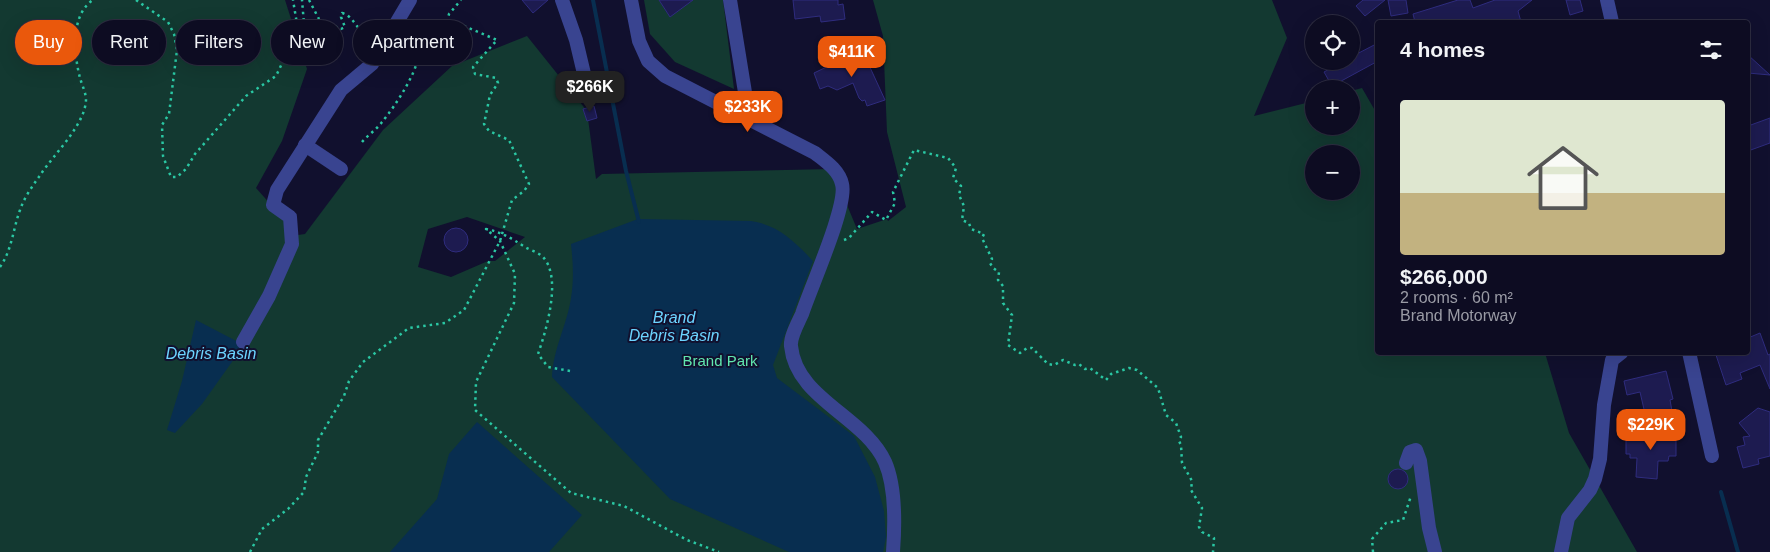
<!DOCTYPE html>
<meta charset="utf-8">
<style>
:root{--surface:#0d0c22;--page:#1b1a2f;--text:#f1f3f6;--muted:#9a9ba5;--line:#2d2c40;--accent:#ea580c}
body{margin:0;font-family:Arial,sans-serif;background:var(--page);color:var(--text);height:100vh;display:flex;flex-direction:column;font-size:19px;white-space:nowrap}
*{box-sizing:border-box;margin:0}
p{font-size:16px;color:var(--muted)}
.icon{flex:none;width:28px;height:28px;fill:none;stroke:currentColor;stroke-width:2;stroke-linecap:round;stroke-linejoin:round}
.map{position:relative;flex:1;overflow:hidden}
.drawer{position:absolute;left:1375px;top:20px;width:375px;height:335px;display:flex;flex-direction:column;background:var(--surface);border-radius:5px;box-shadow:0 5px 20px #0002,0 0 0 1px var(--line)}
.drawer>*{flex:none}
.top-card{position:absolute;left:15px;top:20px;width:475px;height:45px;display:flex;gap:10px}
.tools{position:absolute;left:1305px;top:15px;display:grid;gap:10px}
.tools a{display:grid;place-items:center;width:55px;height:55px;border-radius:50%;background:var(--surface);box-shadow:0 5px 20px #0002,0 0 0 1px var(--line);font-size:25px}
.price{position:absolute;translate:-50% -42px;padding:0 11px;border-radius:10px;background:var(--accent);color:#fff;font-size:16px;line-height:32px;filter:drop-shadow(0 1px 2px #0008)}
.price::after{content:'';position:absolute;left:50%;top:30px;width:15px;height:11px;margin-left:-8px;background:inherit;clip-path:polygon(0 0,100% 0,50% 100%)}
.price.selected{background:#222;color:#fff}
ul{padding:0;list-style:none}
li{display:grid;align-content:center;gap:10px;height:265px;padding:0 25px}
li+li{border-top:1px solid var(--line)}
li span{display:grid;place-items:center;height:155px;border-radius:5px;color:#555}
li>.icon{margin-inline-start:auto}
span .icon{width:90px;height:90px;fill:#fffc;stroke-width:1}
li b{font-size:21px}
h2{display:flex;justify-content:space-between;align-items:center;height:60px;padding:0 25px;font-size:21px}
.tag{padding:0 18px;border-radius:22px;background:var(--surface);box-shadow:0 5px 20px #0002,0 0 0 1px var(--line);font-size:18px;line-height:45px}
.tag.selected{background:var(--accent);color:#fff}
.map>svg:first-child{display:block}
</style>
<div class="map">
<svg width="1770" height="552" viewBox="0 0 1770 552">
<rect width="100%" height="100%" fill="#11102e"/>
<g fill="#133931" fill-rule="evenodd">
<path d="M0 0H285L307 69 282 141 256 188 298 235 305 234 383 130 452 66 527 36 587 111 596 179 602 174 832 169 857 229 887 219 888 221 906 207 887 132 883 36 873 0H1272L1287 38 1254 116 1314 101V126H1351V91L1362 88 1377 114 1378 352 1545 353 1569 433 1637 552H0ZM1314 154H1351V191H1314ZM467 217 525 237 495 261H488L451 277 418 267 428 229Z"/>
<polygon points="644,0 723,0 734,89 675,62 650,34"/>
</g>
<g fill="#082e50">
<path d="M638 219 751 221C778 225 794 241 813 261L773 365 777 378 854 436 875 477 884 511 886 537 883 552H789L670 499 552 377C553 349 567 325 571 298 574 280 573 262 571 244Z"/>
<polygon points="196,320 244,345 202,404 175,433 167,430 182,381"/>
<polygon points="477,422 582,515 549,552 390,552 437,499 449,454"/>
</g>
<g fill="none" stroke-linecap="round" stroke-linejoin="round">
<g stroke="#082e50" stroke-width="4">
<polyline points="593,0 626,171 639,222"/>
<polyline points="1721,492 1738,552"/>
</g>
</g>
<g fill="#1d1b50" stroke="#2f2c7e">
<polygon points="522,0 548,0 533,13"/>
<polygon points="659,0 693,0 670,17"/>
<polygon points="793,0 838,0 838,5 843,4 845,19 821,22 820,16 795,19"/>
<polygon points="1363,0 1385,0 1365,16 1356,6"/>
<polygon points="1388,0 1406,0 1408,13 1391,16"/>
<polygon points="1458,0 1470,0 1473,8 1495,0 1532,0 1518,11 1521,22 1415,22 1413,14"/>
<polygon points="1566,0 1580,0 1583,11 1570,15"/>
<polygon points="1378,43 1378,61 1332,86 1324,72 1344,61 1351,61 1351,57"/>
<polygon points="862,50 885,100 867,106 865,100 862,101 859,98 853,83 837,90 828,86 820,89 814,73"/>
<polygon points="1748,55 1770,75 1748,73"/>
<polygon points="594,106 597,118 587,121 583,109"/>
<polygon points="1770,118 1770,143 1748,151 1748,126"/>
<circle cx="456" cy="240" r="12"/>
<polygon points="1760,333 1768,355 1770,354 1770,389 1760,365 1740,373 1742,379 1726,385 1715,352 1748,352 1748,338"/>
<polygon points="1666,371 1673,399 1670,400 1672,411 1646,418 1640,392 1627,395 1624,381"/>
<polygon points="1758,408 1770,412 1770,456 1758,459 1759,464 1743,468 1737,447 1745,445 1743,437 1750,436 1739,423"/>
<polygon points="1676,432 1676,456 1669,456 1668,461 1658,461 1657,479 1636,477 1637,458 1630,458 1630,454 1626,454 1626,438 1630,438 1630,433"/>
<circle cx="1398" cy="479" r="10"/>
</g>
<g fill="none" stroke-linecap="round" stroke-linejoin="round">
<g stroke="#2ac7a3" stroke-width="2.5" stroke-dasharray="2.5 4" stroke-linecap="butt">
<polyline points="136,0 168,22 174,34 177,50 169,114 162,125 163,156 171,177 177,177 186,169 195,154 246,96 276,76 298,30 293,0"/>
<path d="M309 0 319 19 341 29 345 27 341 17 342 13C355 16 359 36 372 39"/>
<polyline points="298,30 301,30 304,24 302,0"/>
<path d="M362 142C368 135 376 130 382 122 393 109 426 62 417 45L399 42"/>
<path d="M844 240 849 238 872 212 886 220 895 203 893 192 914 150 948 158 956 168 953 178 961 186 959 195 964 206 962 220 969 223 971 229 984 234 982 238 992 259 990 263 993 268 999 272 998 280 1003 286V303L1012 315 1008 345 1020 353 1027 348H1032C1033 349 1046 362 1048 364L1054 365 1063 360 1075 365 1079 364 1085 369 1090 368 1106 380 1111 374 1129 368 1137 370 1158 388 1166 415 1176 423 1181 437 1179 441 1181 445 1182 463 1192 481 1191 490 1202 508 1199 527 1202 532 1214 538 1213 552"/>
<path d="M0 267C12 250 13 229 20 210 24 198 33 185 41 174 54 154 85 125 86 100 86 93 82 85 80 78 74 55 70 15 93 0"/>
<path d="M570 371 548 367 538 354C546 331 563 276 542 256 537 252 530 250 525 247 511 238 501 232 486 229L500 241 515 274 514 303 476 382 475 410 571 493 624 506 687 540 719 552"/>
<polyline points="250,552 262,529 288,509 304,492 306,477 318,452 318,440 344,396 349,381 363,362 409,328 445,323 464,310 500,241 512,200 524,191 529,184 509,140 489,131 484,124 490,95 498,83 496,78 475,74 473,67 497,40 464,26 447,37 444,34 449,14 461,0"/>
<polyline points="1373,552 1372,539 1386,523 1403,520 1411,496"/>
</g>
<g stroke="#394490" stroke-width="14">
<polyline points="562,0 576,40 585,78"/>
<path d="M631 0 639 41 648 61 665 76 815 153C825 161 839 170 842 184 848 205 810 289 802 314 798 323 790 337 791 346 796 399 864 416 885 462 896 487 895 525 893 552"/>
<polyline points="730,0 749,117"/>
<polyline points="1607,0 1612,22"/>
<polyline points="305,145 341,169"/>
<polyline points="243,342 269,296 292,244 290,217 273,205 277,190 341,90 372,64 410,0"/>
<polyline points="1689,352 1712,456"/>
<polyline points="1406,463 1410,452 1416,450 1420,461 1429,528 1435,552"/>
<polyline points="1561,552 1568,518 1590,490 1595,479 1600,459 1604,405 1612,360 1622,352"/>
</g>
</g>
<g text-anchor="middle" stroke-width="4" stroke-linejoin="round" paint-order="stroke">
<g font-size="15" fill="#61e7af" stroke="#11102e">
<text x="720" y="366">Brand Park</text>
</g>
<g font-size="16" font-style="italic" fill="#6cd4ff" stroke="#11102e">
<text x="674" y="323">Brand<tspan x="674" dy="18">Debris Basin</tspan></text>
<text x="211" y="359">Debris Basin</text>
</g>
</g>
</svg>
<div class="tools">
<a><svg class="icon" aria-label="locate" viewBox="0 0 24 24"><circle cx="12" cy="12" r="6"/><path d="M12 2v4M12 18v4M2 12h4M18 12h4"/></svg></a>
<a>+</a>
<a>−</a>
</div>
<b class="price" style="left:852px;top:78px">$411K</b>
<b class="price selected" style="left:590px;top:113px">$266K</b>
<b class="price" style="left:748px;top:133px">$233K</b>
<b class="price" style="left:1651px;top:451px">$229K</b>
<div class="top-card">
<a class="tag selected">Buy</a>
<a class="tag">Rent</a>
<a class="tag">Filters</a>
<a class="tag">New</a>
<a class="tag">Apartment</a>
</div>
<section class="drawer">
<h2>4 homes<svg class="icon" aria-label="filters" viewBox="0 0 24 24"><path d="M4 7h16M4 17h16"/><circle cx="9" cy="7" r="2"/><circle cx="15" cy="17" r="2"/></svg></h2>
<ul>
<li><span style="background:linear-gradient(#dfe7d0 60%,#c2b280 0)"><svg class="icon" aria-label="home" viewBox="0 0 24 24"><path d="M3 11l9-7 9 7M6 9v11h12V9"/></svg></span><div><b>$266,000</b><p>2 rooms · 60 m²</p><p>Brand Motorway</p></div></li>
</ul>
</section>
</div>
